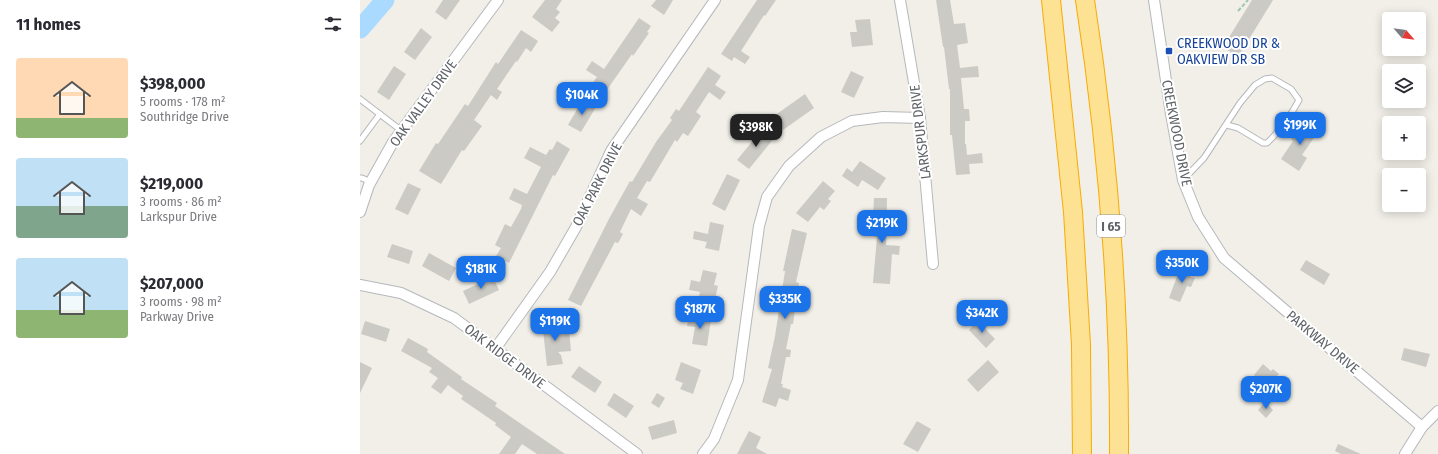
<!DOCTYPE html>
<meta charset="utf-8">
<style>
:root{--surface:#fff;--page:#f7f7f7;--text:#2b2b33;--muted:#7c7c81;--accent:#1a73e8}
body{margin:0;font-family:"Fira Sans Condensed",sans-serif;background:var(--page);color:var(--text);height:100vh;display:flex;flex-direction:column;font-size:15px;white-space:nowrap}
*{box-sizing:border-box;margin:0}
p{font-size:13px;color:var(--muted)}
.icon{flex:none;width:22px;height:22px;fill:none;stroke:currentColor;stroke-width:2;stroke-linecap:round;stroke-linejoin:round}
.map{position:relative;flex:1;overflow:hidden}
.side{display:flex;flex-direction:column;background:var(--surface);width:360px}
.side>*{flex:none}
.needle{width:26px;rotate:118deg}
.fabs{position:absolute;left:1022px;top:12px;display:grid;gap:8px}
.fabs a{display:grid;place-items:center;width:44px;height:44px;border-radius:4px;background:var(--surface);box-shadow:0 2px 10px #0003;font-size:20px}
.price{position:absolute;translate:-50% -34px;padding:0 9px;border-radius:8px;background:var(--accent);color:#fff;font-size:13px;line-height:26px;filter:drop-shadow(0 1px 2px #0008)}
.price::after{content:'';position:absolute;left:50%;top:24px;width:12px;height:9px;margin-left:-6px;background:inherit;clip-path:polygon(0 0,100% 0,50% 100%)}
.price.on{background:#222;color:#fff}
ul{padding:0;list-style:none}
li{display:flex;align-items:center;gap:12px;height:100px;padding:0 16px}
li span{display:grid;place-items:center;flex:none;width:112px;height:80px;border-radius:4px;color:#555}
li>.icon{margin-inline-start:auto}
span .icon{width:48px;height:48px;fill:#fffc;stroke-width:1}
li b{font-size:17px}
h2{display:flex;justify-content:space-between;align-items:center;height:48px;padding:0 16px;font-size:17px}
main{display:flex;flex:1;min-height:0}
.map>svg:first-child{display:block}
</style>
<main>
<section class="side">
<h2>11 homes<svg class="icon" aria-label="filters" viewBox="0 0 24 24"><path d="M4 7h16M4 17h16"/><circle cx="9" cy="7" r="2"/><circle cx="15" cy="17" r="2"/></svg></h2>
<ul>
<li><span style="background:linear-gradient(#ffd9b3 75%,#8fb573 0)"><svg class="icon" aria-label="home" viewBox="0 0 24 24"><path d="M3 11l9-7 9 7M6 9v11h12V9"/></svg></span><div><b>$398,000</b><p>5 rooms · 178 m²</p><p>Southridge Drive</p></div></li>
<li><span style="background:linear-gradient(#bfe0f5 60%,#7fa58c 0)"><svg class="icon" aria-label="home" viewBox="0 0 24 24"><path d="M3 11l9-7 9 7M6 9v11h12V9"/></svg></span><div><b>$219,000</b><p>3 rooms · 86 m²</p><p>Larkspur Drive</p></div></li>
<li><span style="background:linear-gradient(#bfe0f5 65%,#8fb573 0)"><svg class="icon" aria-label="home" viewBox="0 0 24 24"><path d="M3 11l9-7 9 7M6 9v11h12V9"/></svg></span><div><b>$207,000</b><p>3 rooms · 98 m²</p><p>Parkway Drive</p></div></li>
</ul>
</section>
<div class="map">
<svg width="1078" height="454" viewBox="0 0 1078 454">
<rect width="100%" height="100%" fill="#f1efe8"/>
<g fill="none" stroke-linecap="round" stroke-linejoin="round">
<polyline stroke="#aadaff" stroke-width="19" points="0,29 25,0"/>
</g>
<g fill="#cccac5">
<polygon points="83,0 100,0 86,20 75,12"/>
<polygon points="185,0 202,0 196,9 200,12 195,18 200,22 192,32 172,17"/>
<polygon points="296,0 313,0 304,15 291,6"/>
<polygon points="397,0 416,0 405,16 404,15 381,51 390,57 385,64 374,57 372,61 361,54"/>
<polygon points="576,0 590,0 594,24 605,23 608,43 597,45 600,68 618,66 619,77 601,78 604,109 609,109 610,121 605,121 605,144 606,144 607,155 622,153 623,163 609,164 610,174 596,175 592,135 590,135 590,89 589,89 584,47 583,47"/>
<polygon points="892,0 913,0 878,57 863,47"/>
<polygon points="279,18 291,26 287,32 289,33 273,56 272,54 244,94 231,85 237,77 226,70 232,61 244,69"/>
<polygon points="510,19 513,45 492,47 490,32 497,32 495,20"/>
<polygon points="61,28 72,37 55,60 44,52"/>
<polygon points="161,30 178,41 171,52 166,48 157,62 156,61 137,89 142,92 137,100 131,95 114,120 122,126 104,151 102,150 81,184 59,171 76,143 78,144 105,104 108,106 136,62 138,64"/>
<polygon points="34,66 46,74 29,100 17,92"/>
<polygon points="348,67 361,76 355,85 366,92 360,100 349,92 336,112 341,116 328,136 323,133 317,142 315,140 290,182 287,181 277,198 288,204 281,216 271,209 260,232 263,234 258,243 255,242 221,306 208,300 250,217 270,181 272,182 296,142 312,120 310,118 316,109 319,111"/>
<polygon points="491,71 504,77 494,98 481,92"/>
<polygon points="445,94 454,108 423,130 414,116"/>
<polygon points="223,99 236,107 221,132 208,125"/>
<polygon points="948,121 960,129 942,155 947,158 939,171 921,159 933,141 931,139 938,130 941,132"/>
<polygon points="404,127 415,137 389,169 377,160"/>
<polygon points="197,141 210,149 195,176 193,175 149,263 136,256 141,248 135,245 145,224 151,227 161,209 162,205 149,199 154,188 167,194 181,167 164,158 170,147 186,155 190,149 192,150"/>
<polygon points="500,161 526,178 518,190 502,180 498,187 482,176 487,168 492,172"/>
<polygon points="367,174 380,180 365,211 352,204"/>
<polygon points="463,181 475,191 468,199 471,201 464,210 460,207 448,222 436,213"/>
<polygon points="48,183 61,189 48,215 35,209"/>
<polygon points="514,198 527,198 526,245 540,246 539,255 532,254 530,284 513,283 517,237 512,236"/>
<polygon points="350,222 364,225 359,251 345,248 347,242 333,239 334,231 348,234"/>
<polygon points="432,229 447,233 436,282 439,283 433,324 431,324 426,349 431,350 430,357 426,357 421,384 423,384 422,387 431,390 428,401 419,398 416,407 402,402 412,369 408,368 415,336 425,271 423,271"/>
<polygon points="32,244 53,251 49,264 27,257"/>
<polygon points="69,253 96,268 89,281 62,266"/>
<polygon points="946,260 970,274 964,285 940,270"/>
<polygon points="821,266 833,270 830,277 835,278 831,287 827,286 820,302 809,298"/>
<polygon points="343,270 357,273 354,285 358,286 355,299 339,296 340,292 329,290 331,280 340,282"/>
<polygon points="133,277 139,290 109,304 103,291"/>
<polygon points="329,316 351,319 347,346 332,344 335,327 327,326"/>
<polygon points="196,319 197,330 209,329 211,351 198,352 201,355 203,364 187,366 182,321"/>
<polygon points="5,321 30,329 26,342 1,334"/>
<polygon points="618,321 635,339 626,348 609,330"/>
<polygon points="48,338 68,349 67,352 102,377 101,379 137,403 135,406 205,454 177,454 162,444 155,454 139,454 151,437 135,425 136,423 101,399 103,396 88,385 81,394 71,387 78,378 69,372 72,368 41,351"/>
<polygon points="1044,348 1070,354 1066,367 1041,360"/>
<polygon points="628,360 639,372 618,392 607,380"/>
<polygon points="0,362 12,368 0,393"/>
<polygon points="321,362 341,370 333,394 320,389 323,383 315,380"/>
<polygon points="903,364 911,371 913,369 919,374 915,378 922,384 914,392 894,375"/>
<polygon points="219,366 242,382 235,393 211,377"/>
<polygon points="254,393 274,406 266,418 247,405"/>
<polygon points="297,393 305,398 299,408 291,403"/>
<polygon points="905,402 913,410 906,418 898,410"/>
<polygon points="314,420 317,433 292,440 288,427"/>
<polygon points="557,421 571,429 558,452 543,444"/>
<polygon points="389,431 401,437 396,448 407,454 377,454"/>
<polygon points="978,444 1001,454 981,454 975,451"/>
</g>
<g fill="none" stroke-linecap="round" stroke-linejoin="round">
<defs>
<g id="service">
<polyline points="0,99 42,131"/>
<polyline points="0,141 20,114"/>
<polyline points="0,178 2,178 11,182"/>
<path d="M823 180 844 158 880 103 895 85 905 79 912 78 931 89 939 100C931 115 920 131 907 143H903L878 128 867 125"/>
</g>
<g id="minor">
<polyline points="540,0 560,118 573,264"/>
<polyline points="794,0 811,114 823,180 838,217 864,258 1062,427"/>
<polyline points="0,212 9,185 33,142 138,0"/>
<polyline points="0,285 41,293 94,318 277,454"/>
<polyline points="135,349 190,272 216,227 251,151 355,0"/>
<polyline points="343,454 354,439 378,380 399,226 407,197 429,166 461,137 492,121 523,117 560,118"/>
<polyline points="1045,454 1062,427 1078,411"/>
</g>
<g id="motorway">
<polyline points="691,0 713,212 721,345 722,454"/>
<path d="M725 0C748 150 760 302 759 454"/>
</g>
</defs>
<use href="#service" stroke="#b5b8bc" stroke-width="7"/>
<use href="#minor" stroke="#b5b8bc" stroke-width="12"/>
<use href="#motorway" stroke="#f9ab00" stroke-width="20"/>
<polyline stroke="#9cc7a9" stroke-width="2" stroke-dasharray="4 2" stroke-linecap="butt" points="878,11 888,0"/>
<use href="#service" stroke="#fff" stroke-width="5"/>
<use href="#minor" stroke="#fff" stroke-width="10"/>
<use href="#motorway" stroke="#fde293" stroke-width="18"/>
</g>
<rect fill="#1a4fb4" stroke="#fff" stroke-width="1.5" x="805" y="47" width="8" height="8" rx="2"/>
<g text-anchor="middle" stroke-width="4" stroke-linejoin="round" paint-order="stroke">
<rect fill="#fff" stroke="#8f9295" stroke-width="1" x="737" y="215" width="28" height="22" rx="3"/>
<g font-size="13" font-weight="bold" fill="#5f6368">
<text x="751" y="231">I 65</text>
</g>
<g font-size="14" fill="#164399" stroke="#fff" text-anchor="start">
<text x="817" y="48">CREEKWOOD DR &amp;<tspan x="817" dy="16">OAKVIEW DR SB</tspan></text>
</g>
<g font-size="14" fill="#5f6368" stroke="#fff">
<text transform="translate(63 103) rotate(-54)" y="5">OAK VALLEY DRIVE</text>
<text transform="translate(560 132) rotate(-97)" y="5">LARKSPUR DRIVE</text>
<text transform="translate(817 133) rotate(79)" y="5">CREEKWOOD DRIVE</text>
<text transform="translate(237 184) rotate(-63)" y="5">OAK PARK DRIVE</text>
<text transform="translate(963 342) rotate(40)" y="5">PARKWAY DRIVE</text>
<text transform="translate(145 356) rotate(37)" y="5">OAK RIDGE DRIVE</text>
</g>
</g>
</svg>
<div class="fabs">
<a><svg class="needle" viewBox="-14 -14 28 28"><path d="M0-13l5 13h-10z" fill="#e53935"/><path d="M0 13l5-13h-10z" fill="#7c7c81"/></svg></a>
<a><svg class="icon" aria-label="layers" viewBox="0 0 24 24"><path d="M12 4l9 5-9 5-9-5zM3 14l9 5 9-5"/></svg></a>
<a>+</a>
<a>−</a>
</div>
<b class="price" style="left:222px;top:116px">$104K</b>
<b class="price" style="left:940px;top:146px">$199K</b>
<b class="price on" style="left:396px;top:148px">$398K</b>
<b class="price" style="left:522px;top:244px">$219K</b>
<b class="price" style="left:822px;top:284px">$350K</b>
<b class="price" style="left:121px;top:290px">$181K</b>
<b class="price" style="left:425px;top:320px">$335K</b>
<b class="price" style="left:340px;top:330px">$187K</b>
<b class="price" style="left:622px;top:334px">$342K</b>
<b class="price" style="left:195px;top:342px">$119K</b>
<b class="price" style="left:906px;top:410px">$207K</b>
</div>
</main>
